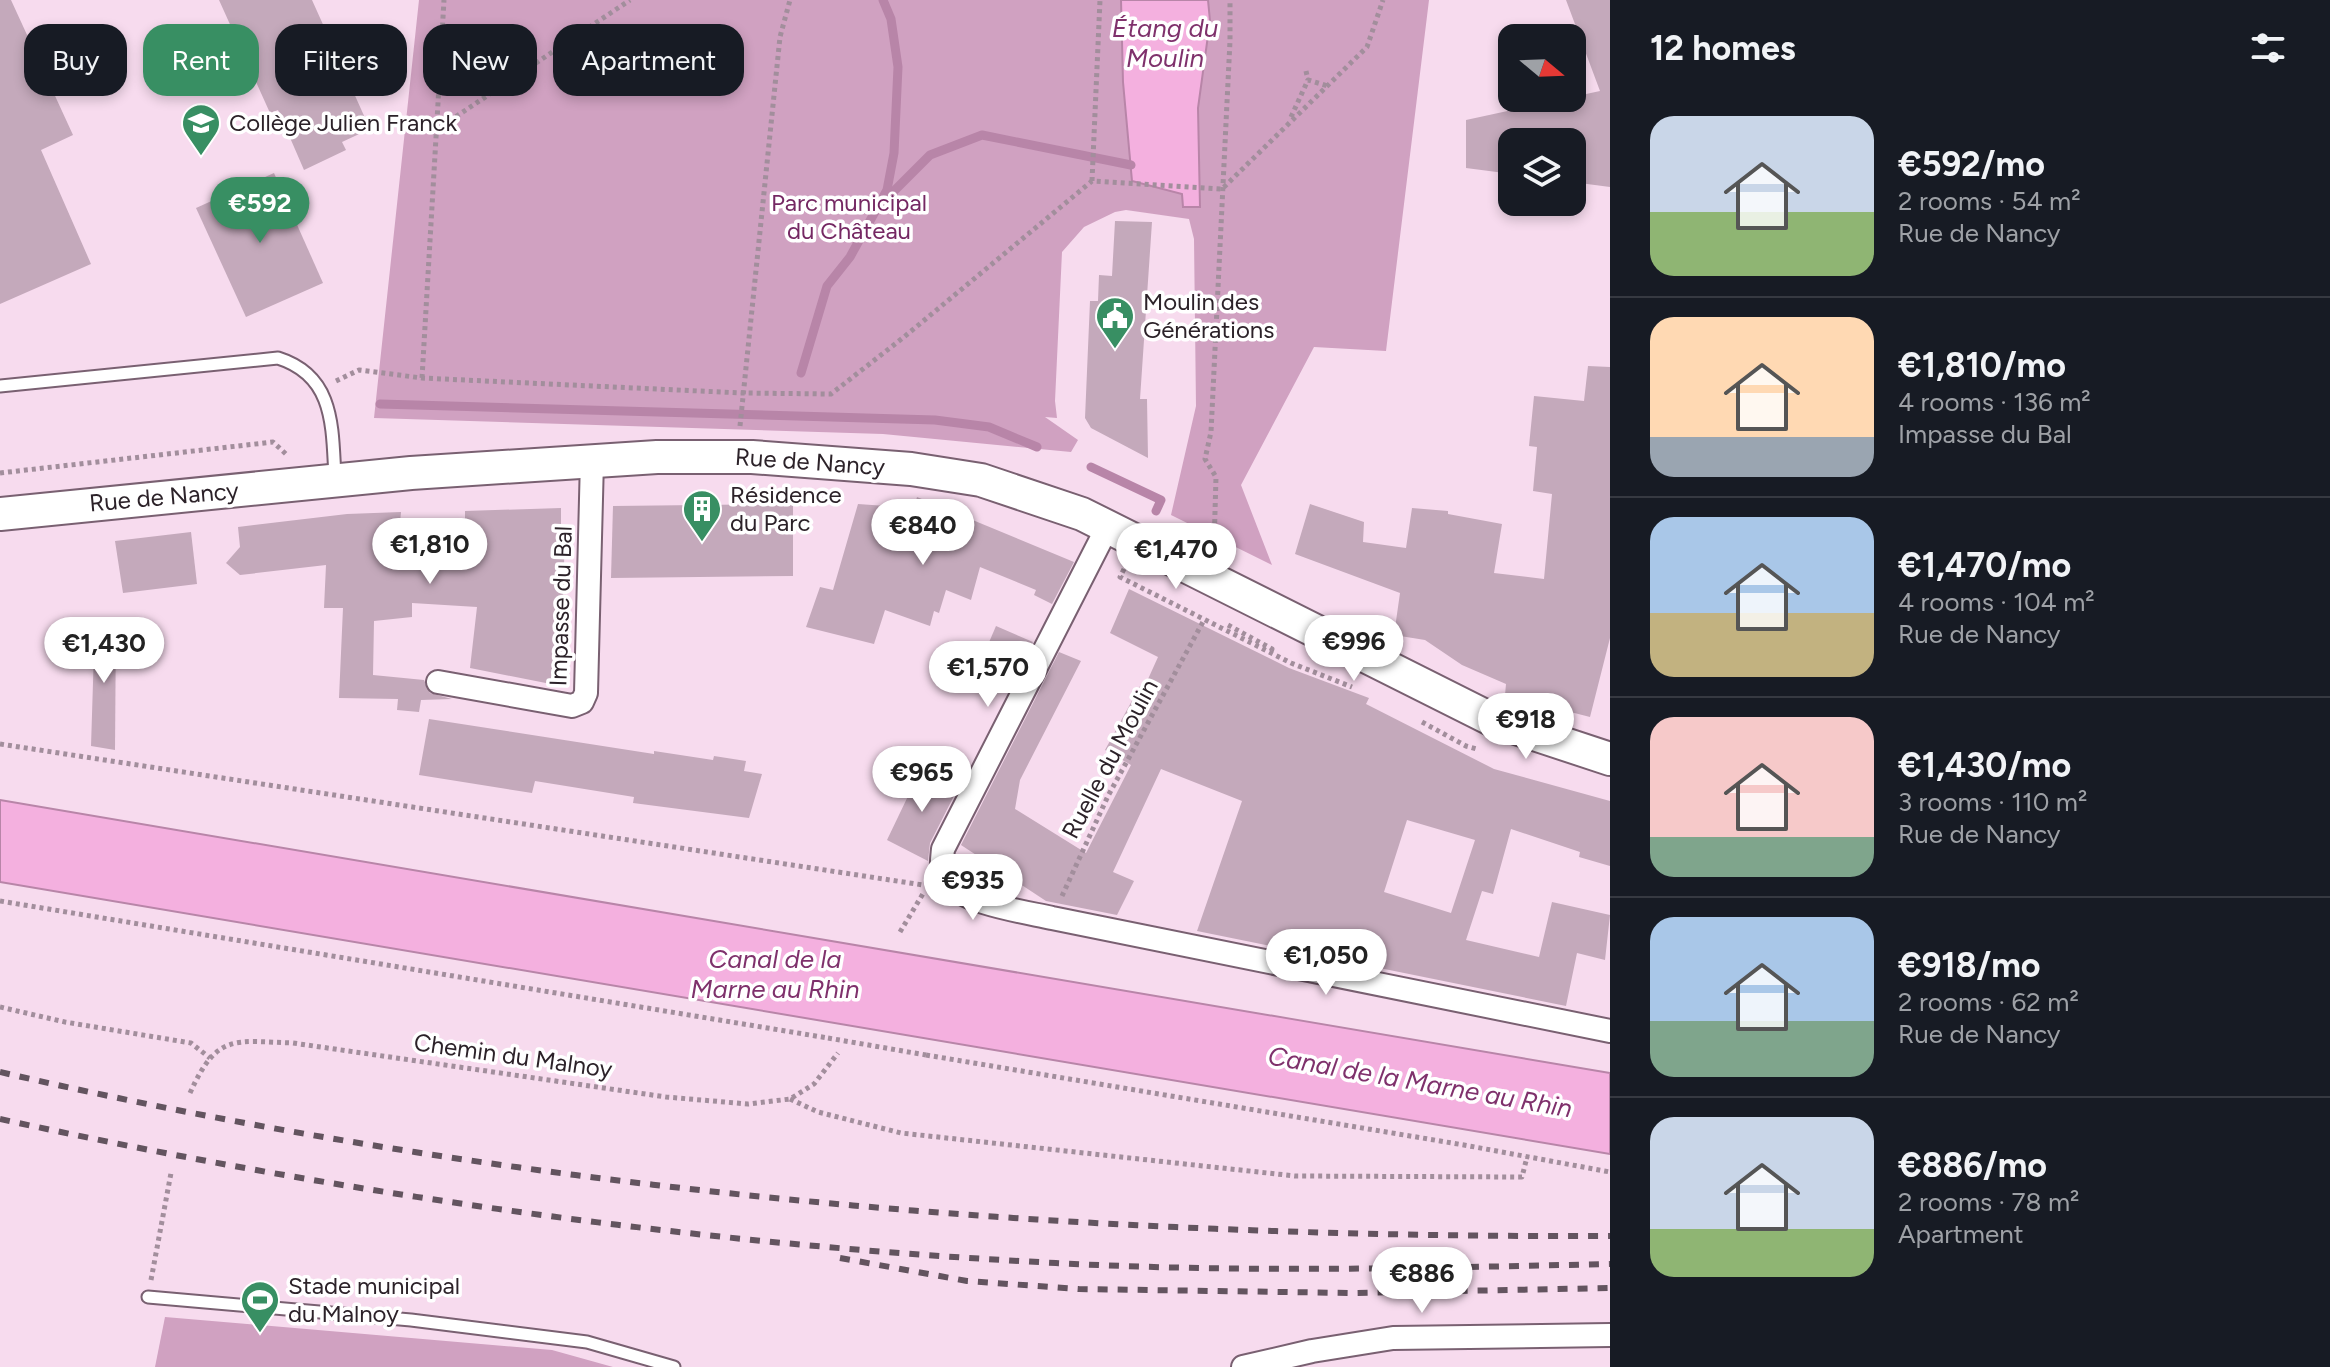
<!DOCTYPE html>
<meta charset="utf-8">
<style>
:root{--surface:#171b24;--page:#20242c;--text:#f1f3f6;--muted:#9ea1a6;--line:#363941;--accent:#388f63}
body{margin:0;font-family:Figtree,sans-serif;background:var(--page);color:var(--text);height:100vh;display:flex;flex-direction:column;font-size:30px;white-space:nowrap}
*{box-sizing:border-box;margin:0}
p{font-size:26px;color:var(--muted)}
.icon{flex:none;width:44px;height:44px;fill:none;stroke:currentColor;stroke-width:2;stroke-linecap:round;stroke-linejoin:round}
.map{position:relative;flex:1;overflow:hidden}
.side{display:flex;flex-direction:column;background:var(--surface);width:720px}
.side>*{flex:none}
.guide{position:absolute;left:24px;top:24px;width:760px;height:72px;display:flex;gap:16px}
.needle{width:52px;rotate:109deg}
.tools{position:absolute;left:1498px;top:24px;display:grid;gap:16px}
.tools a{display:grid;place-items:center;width:88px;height:88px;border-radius:16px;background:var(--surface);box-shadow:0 4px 12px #0003;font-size:40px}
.price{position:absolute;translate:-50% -68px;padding:0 18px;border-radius:28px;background:#fff;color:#222;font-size:26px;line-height:52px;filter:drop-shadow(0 2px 4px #0008)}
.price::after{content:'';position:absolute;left:50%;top:48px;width:24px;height:18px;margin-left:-12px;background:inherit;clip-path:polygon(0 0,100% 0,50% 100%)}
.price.selected{background:var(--accent);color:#fff}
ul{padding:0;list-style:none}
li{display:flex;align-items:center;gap:24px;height:200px;padding:0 40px}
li+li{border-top:2px solid var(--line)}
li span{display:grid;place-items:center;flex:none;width:224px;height:160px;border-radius:24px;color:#555}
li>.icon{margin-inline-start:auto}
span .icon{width:96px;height:96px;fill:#fffc;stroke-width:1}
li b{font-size:34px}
h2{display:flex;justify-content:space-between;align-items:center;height:96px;padding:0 40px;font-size:34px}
.pill{padding:0 28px;border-radius:24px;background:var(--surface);box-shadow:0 4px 12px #0003;font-size:28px;line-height:72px}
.pill.selected{background:var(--accent);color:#fff}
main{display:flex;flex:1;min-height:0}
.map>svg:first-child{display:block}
</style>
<main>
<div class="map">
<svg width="1610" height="1367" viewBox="0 0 1610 1367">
<rect width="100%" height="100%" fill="#f7dbee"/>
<g fill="#d0a1c1">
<polygon points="419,0 1429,0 1386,351 1314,347 1241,485 1272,565 1171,515 1196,406 1194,239 1189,219 1126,210 1115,212 1084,227 1062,252 1055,401 1057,418 1045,417 1078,440 1071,452 883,434 374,418"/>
<polygon points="165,1317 552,1350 613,1367 155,1367"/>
</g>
<g fill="#f4b0df" stroke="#b885a8" stroke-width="2">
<polygon points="1121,0 1208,0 1210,21 1198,108 1200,207 1183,207 1182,194 1132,181 1123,82"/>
<polygon points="0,800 1610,1073 1610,1154 0,882"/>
</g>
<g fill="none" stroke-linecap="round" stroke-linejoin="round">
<g stroke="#b885a8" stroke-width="9">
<polyline points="884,201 930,155 982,135 1131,165"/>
<polyline points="801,373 827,286 850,257 887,190 894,153 898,67 891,19 883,0"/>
<polyline points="380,404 935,420 989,427 1037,447"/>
<polyline points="1091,467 1161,500 1156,511"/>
</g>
</g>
<g fill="#c4a9bb" fill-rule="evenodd">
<polygon points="0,0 11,0 73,135 41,150 91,264 0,304"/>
<polygon points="219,0 312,0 370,129 342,142 346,150 304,170 278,110 270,113"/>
<polygon points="1566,0 1610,0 1610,187 1572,182 1572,142 1512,142 1512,174 1466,168 1466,120 1600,91"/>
<polygon points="274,173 323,283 246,317 196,208"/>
<polygon points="1115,221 1152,222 1140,399 1147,399 1148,458 1091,428 1085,418 1090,301 1098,301 1099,275 1112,276"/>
<polygon points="1588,366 1610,367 1610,638 1590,717 1505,695 1506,684 1462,665 1425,640 1394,635 1400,593 1295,554 1310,504 1364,522 1363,542 1406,548 1412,508 1448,511 1448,514 1502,524 1494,573 1544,579 1552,494 1533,491 1537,447 1529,446 1534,396 1584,401"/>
<polygon points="917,497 1074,562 1052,604 1034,595 1036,590 980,567 971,600 946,590 939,613 934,611 930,626 885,610 874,644 806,627 820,587 833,590 858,504 914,508"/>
<polygon points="793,504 793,576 611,578 613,506"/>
<polygon points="561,508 561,525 565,525 561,686 470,668 477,607 412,603 412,617 374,621 373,675 424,680 430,693 452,699 421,700 419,712 397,710 398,699 339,698 343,608 324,608 326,565 240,575 226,563 240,547 238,527 347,514 401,512 400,523 465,521 465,511"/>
<polygon points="191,532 197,584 123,593 115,541"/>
<path d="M1129 589 1289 668 1369 698 1366 704 1494 769 1610 801V866L1579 857 1580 852 1511 829 1493 894 1482 891 1466 940 1539 957 1552 902 1610 915 1605 960 1577 953 1566 1006 1197 931 1242 801 1161 769 1113 872 1134 881 1117 915 1046 901 961 845 1059 652 1081 661 1020 780 1015 809 1086 853 1131 765 1105 750 1140 686 1144 688 1158 657 1110 633ZM1407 820 1475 840 1451 913 1384 892Z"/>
<polygon points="95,619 116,619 115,750 91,746"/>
<polygon points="996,626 1033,642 1016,675 981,661"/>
<polygon points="429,719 654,754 654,751 713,760 714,756 746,761 744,771 762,774 749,818 633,803 634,797 535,781 532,793 419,775"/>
<polygon points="921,769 958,788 930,843 928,861 887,840"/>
</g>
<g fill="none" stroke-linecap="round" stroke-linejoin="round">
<defs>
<g id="service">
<path d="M0 386 278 358C335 376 332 427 335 477"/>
<polyline points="148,1297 411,1320 587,1342 674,1367"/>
</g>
<g id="minor">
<path d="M1108 526 943 849C942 860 940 870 946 880 960 903 1026 912 1052 918L1610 1031"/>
<polyline points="438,682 572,706 582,702 586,693 592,460"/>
<polyline points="1243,1367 1312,1351 1393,1338 1610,1335"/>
</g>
<polyline id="secondary" points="0,514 411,473 657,457 752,457 911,469 981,480 1082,514 1495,721 1610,759"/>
</defs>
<use href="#service" stroke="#796071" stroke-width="15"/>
<use href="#minor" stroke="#796071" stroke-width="26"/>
<use href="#secondary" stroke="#796071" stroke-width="36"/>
<g stroke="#a28e9c" stroke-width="5" stroke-dasharray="4 4" stroke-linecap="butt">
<polyline points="1306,71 1308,80"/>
<polyline points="1291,117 1308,80 1328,86"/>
<polyline points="436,130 630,0"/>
<polyline points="1092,181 1100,0"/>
<polyline points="422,378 444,0"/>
<polyline points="336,381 359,370 422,378 742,393 831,394 904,337 1092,181 1222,189 1367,47 1383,0"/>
<polyline points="740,426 780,37 790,0"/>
<polyline points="0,473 273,442 287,455"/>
<polyline points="1214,547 1216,477 1205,459 1211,432 1230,41 1230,0"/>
<polyline points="1124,569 1120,577 1291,663 1352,687"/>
<polyline points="1228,625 1272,649 1271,652"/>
<polyline points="1422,722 1466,746 1477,749"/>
<polyline points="0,744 923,885"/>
<polyline points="1062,896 1108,796 1204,620"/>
<polyline points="0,901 828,1038"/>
<polyline points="900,932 924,892"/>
<polyline points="0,1007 65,1022 191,1043 210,1058"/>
<polyline points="926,1055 1464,1145 1610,1172"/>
<path d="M190 1093C217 1033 234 1041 293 1043L666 1097 748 1104 790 1099 814 1084 838 1053"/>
<polyline points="790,1099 818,1112 901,1133 1295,1176 1522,1177 1527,1157"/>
<polyline points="151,1280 171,1173"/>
</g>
<use href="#service" stroke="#fff" stroke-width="11"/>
<use href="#minor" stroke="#fff" stroke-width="22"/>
<use href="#secondary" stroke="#fff" stroke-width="32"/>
<g stroke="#63545f" stroke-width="6" stroke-dasharray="10 10" stroke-linecap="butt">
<path d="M0 1072C527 1194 1070 1238 1610 1236"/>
<path d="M0 1119C348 1195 700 1245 1056 1263 1240 1273 1426 1268 1610 1264"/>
<polyline points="840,1258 967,1281 1079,1289 1353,1293 1610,1288"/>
</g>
<polyline stroke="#a28e9c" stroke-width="5" stroke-dasharray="4 4" stroke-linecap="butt" points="828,1038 926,1055"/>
</g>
<defs>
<symbol id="school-pin" viewBox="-11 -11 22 30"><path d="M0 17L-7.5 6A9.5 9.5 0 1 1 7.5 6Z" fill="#388f63" stroke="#fff"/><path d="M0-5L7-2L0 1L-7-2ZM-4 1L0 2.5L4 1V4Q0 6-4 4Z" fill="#fff"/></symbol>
<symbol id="civic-pin" viewBox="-11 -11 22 30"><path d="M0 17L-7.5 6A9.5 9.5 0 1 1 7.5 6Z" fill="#388f63" stroke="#fff"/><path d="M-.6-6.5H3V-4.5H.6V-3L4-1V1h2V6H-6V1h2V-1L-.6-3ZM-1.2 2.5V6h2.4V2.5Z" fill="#fff"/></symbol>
<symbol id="building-pin" viewBox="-11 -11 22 30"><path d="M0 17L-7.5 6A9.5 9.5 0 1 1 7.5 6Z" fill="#388f63" stroke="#fff"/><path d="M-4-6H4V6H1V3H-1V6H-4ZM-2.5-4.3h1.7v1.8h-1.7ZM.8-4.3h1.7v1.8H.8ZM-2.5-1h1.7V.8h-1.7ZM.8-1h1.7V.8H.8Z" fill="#fff"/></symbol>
<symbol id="stadium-pin" viewBox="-11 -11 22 30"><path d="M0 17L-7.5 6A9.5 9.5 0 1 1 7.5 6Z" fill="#388f63" stroke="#fff"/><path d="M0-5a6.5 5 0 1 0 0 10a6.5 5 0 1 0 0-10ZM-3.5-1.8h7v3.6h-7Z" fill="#fff"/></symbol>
</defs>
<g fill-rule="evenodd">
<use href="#school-pin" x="179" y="101" width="44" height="60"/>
<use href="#civic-pin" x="1093" y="294" width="44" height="60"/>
<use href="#building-pin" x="680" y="487" width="44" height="60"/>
<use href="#stadium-pin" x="238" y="1278" width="44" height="60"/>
</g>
<g text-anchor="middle" stroke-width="7" stroke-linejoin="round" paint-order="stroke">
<g font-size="24" fill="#2c2229" stroke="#fff" text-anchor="start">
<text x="229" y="131">Collège Julien Franck</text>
<text x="1143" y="310">Moulin des<tspan x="1143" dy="28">Générations</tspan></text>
<text x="730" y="503">Résidence<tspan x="730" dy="28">du Parc</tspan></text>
<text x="288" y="1294">Stade municipal<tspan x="288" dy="28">du Malnoy</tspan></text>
</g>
<g font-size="24" fill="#752863" stroke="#fff">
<text x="849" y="211">Parc municipal<tspan x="849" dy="28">du Château</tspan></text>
</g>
<g font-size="24" fill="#2c2229" stroke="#fff">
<text transform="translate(810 462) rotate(4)" y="8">Rue de Nancy</text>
<text transform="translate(164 497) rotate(-5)" y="8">Rue de Nancy</text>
<text transform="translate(561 606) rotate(-88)" y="8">Impasse du Bal</text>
<text transform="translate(1110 759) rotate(-62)" y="8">Ruelle du Moulin</text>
<text transform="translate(513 1056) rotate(8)" y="8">Chemin du Malnoy</text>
</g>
<g font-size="26" font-style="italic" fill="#7f316c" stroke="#fff">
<text x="1165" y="37">Étang du<tspan x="1165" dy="30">Moulin</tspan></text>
<text x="775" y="968">Canal de la<tspan x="775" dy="30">Marne au Rhin</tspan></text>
<text transform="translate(1420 1082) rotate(10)" y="9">Canal de la Marne au Rhin</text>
</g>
</g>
</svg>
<div class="tools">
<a><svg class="needle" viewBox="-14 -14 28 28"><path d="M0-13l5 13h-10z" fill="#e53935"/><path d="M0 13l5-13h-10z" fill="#9ea1a6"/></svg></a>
<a><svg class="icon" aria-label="layers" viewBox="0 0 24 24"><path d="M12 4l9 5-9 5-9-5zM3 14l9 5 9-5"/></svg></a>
</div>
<b class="price selected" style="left:260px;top:245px">€592</b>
<b class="price" style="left:923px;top:567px">€840</b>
<b class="price" style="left:430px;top:586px">€1,810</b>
<b class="price" style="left:1176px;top:591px">€1,470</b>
<b class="price" style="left:1354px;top:683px">€996</b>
<b class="price" style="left:104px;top:685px">€1,430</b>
<b class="price" style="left:988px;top:709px">€1,570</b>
<b class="price" style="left:1526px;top:761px">€918</b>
<b class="price" style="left:922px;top:814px">€965</b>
<b class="price" style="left:973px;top:922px">€935</b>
<b class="price" style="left:1326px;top:997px">€1,050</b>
<b class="price" style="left:1422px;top:1315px">€886</b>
<div class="guide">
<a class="pill">Buy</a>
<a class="pill selected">Rent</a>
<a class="pill">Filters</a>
<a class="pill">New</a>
<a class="pill">Apartment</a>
</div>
</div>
<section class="side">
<h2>12 homes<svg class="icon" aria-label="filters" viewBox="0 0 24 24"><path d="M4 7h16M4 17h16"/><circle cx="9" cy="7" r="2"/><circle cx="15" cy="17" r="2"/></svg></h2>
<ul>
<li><span style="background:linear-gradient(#c9d6e8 60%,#8fb573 0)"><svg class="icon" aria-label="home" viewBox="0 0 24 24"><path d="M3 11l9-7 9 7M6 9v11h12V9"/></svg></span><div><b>€592/mo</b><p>2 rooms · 54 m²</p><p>Rue de Nancy</p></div></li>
<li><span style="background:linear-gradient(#ffd9b3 75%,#9aa5b1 0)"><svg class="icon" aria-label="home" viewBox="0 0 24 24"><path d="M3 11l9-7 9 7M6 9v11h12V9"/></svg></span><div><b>€1,810/mo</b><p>4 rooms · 136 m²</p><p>Impasse du Bal</p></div></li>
<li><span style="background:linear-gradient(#a9c7e8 60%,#c2b280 0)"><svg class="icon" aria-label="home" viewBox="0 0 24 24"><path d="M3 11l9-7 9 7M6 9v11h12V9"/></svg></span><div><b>€1,470/mo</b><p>4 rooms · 104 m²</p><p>Rue de Nancy</p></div></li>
<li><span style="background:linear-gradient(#f6c9c9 75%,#7fa58c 0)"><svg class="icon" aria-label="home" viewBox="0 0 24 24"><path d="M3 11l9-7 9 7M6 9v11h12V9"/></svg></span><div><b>€1,430/mo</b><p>3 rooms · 110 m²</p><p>Rue de Nancy</p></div></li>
<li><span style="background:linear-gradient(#a9c7e8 65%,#7fa58c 0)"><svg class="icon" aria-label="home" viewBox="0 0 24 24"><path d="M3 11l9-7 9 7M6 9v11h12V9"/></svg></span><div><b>€918/mo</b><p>2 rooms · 62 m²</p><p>Rue de Nancy</p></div></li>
<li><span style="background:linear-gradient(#c9d6e8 70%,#8fb573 0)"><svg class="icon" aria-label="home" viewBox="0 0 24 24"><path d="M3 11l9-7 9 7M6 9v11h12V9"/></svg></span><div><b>€886/mo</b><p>2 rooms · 78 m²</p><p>Apartment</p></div></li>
</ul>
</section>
</main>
